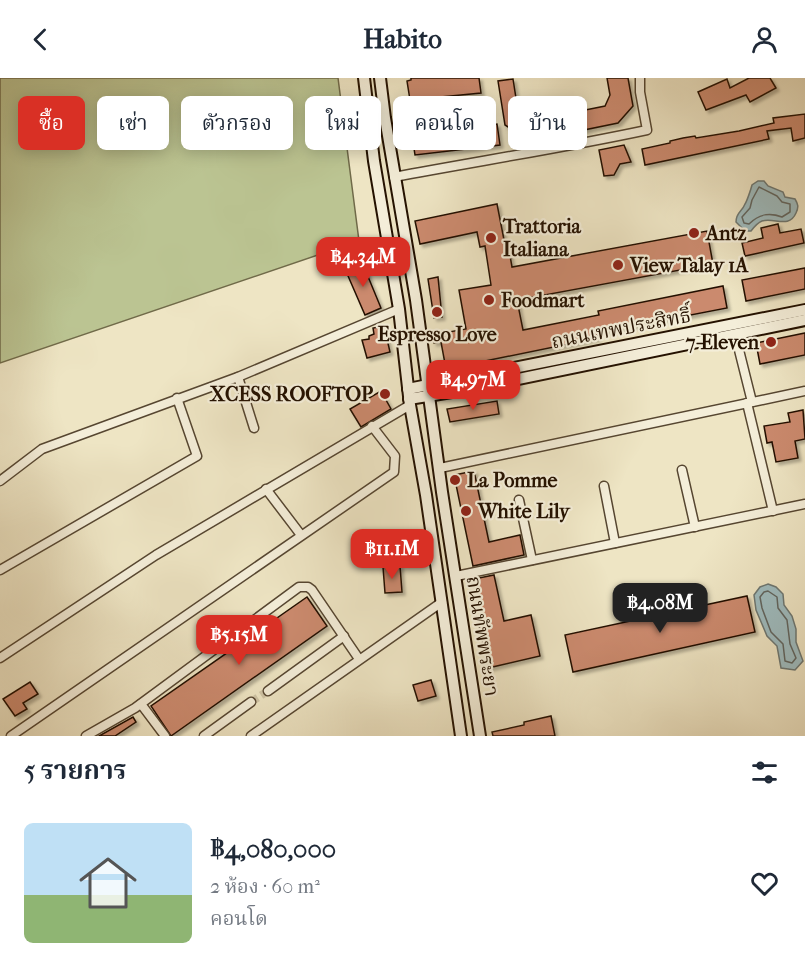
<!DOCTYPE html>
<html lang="th">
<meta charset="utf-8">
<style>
:root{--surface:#fff;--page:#f2f2f3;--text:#1f2937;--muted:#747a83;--line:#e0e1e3;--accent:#d93025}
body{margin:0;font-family:"IM FELL French Canon","Noto Serif Thai",serif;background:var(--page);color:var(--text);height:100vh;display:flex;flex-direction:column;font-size:22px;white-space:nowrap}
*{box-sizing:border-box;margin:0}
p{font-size:20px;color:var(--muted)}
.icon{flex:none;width:33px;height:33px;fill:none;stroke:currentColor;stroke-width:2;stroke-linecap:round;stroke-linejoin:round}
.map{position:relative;height:658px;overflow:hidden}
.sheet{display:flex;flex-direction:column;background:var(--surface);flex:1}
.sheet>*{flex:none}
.guide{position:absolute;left:18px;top:18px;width:770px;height:54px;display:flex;gap:12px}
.price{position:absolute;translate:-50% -51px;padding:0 14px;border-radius:12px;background:var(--accent);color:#fff;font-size:20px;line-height:39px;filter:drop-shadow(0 2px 3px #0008)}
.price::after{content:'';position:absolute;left:50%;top:36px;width:18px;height:14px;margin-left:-9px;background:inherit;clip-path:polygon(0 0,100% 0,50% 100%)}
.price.active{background:#222;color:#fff}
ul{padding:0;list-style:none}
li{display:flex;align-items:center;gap:18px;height:150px;padding:0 24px}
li+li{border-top:2px solid var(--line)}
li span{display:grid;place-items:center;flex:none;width:168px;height:120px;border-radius:9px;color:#555}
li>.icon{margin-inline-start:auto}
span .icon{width:72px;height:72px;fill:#fffc;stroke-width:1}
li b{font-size:26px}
h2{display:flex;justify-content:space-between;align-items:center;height:72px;padding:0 24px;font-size:26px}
.tag{padding:0 21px;border-radius:9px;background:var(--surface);box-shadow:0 3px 15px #0003;font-size:21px;line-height:54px}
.tag.active{background:var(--accent);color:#fff}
header{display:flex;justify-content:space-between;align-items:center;height:78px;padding:0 24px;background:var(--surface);font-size:27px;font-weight:700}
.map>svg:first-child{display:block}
</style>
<header><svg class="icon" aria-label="back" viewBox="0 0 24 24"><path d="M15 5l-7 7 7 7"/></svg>Habito<svg class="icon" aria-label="person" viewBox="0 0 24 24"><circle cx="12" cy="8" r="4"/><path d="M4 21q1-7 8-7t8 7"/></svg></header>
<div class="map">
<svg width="805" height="658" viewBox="0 0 805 658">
<defs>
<filter id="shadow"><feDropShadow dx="3" dy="3" stdDeviation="1.5" flood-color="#0004"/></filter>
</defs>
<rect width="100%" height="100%" fill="#eee5c4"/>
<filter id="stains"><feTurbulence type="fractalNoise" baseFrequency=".00333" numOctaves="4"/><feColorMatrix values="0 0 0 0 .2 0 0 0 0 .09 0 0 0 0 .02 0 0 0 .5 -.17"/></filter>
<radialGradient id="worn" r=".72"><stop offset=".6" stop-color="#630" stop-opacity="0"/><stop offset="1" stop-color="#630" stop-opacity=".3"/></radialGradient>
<polygon fill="#bbc492" stroke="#706a49" stroke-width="1.5" points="0,0 338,0 359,163 0,285"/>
<g fill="#9fbcbf" stroke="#6e7873" stroke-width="1.5">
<path d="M758 103H764L768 108 783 114 785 119 795 121C798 126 799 129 796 135 789 151 774 139 762 143 757 145 754 149 751 153H745L736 144C736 134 742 134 745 126 747 123 751 111 752 107Z"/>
<polygon points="768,506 776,509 783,516 784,527 792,538 796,551 796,564 803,583 795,592 781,590 777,568 767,558 756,532 754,517 760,509"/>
</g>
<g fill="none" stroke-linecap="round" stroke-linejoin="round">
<g stroke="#626660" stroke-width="1.5">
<path d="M759 109 777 118 782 124 790 126V134L782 139C769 134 759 136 749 146L744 145 742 139 750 130 752 122Z"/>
<polygon points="768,513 777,519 778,530 787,542 790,566 796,580 792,585 785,583 783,566 771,554 762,530 760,519 764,514"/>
</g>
</g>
<g fill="#cb8a6e" stroke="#241100" stroke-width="1.5" filter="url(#shadow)">
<polygon points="411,0 479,0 481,15 410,22 407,3 411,2"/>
<polygon points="607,0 628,0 633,28 618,45 574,54 570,35 605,28 610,17"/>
<polygon points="749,0 770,0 776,10 750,24 746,17 706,32 698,14 727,1 730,10"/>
<polygon points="513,1 518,33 528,38 554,33 558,53 524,59 505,47 498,3"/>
<polygon points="805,36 805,60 793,63 791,50 767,53 769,61 645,87 642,71 670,65 670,63 683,60 695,58 696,60 739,53 774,45 773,40"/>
<polygon points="497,46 500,67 415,77 412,57"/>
<polygon points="624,67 631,84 620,86 614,97 604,98 599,72"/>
<polygon points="497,126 505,167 508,166 512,189 707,153 713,186 517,222 523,252 599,237 598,233 723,208 727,230 597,255 598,260 446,291 441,264 434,265 432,257 466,251 459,212 491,207 485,168 480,169 477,154 420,166 415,143"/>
<polygon points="778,146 780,155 801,151 804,165 745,178 742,165 763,160 761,150"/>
<polygon points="362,184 381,230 365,237 345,191"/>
<polygon points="805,190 805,211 746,223 742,202"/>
<polygon points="438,199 442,239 434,240 428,201"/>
<polygon points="384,248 390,274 367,280 362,262 369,261 369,258 374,256 373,250"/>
<polygon points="805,255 805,277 760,286 756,265"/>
<polygon points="381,313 391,331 361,349 350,331"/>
<polygon points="497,323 499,336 450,344 447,331"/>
<polygon points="803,332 805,361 795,363 798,380 776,384 772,364 767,365 764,348 790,344 788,335"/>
<polygon points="474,393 489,464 520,457 524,477 473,488 454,397"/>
<polygon points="400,488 402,514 385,515 383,489"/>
<polygon points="494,497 504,543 531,537 540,578 488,590 477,538 482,537 474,501"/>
<polygon points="747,518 755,554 573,594 565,557"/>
<polygon points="307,519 327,548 171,658 151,628"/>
<polygon points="431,602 436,618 418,623 413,607"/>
<polygon points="30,604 38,616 23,625 27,631 15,638 3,621"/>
<polygon points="551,638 555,658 493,658 492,654 524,647 524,644"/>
<polygon points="133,639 136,644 115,658 99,658"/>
</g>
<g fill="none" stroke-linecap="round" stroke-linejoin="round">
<polyline stroke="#d0c5a7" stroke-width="8" stroke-dasharray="8 4" stroke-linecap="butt" points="251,624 268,613"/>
<defs>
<g id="street">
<path d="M394 99C479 83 563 70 647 52L640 14V0"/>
<polyline points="735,256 752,324"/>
<polyline points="238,299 254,350"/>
<polyline points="747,325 773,433"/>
<polyline points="440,390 805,313"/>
<polyline points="682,392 695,449"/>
<polyline points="0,403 42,371 238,299 399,231"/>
<polyline points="604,408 615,465"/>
<polyline points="266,411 301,457"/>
<polyline points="519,422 532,482"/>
<polyline points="0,492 197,378 177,320"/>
<polyline points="456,498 805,426"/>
<polyline points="0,580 156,477 410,327"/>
<polyline points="268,613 344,558"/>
<polyline points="141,626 165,658"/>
<polyline points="11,658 394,394 395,378 372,348"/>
<polyline points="86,658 135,630 299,509 308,509 312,512 359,581"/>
<polyline points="204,658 251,624"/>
<polyline points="251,658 442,524"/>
</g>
<g id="secondary">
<polyline points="364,0 374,83 399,231 410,327 426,417 461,658"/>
<polyline points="380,0 385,40 416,222 442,414 480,658"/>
<polyline points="408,311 805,232"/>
<polyline points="409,321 470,311 805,242"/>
</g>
</defs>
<use href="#street" stroke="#564631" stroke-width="11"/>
<use href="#secondary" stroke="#241100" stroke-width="14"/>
<use href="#street" stroke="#f4eed9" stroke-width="8"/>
<use href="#secondary" stroke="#f4eed9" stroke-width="10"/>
</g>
<g fill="#8f2418" stroke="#f4eed9" stroke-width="2">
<circle cx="694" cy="155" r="6"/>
<circle cx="491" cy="160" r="6"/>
<circle cx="618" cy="187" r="6"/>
<circle cx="489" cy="222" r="6"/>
<circle cx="437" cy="234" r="6"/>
<circle cx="771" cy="264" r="6"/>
<circle cx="385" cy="316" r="6"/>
<circle cx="455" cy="402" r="6"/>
<circle cx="466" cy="433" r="6"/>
</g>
<g text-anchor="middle" stroke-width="4.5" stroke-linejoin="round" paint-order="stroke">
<g font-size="20" font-weight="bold" fill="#241100" stroke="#f4eed9" text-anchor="start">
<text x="503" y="155">Trattoria<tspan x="503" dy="23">Italiana</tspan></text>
<text x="706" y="162">Antz</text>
<text x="630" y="194">View Talay 1A</text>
<text x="501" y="229">Foodmart</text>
<text x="437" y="263" text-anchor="middle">Espresso Love</text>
<text x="759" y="271" text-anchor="end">7-Eleven</text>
<text x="373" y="323" text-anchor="end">XCESS ROOFTOP</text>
<text x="467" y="409">La Pomme</text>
<text x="478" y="440">White Lily</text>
</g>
<g font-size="20" fill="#241100" stroke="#f4eed9">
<text transform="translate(621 250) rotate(-11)" y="7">ถนนเทพประสิทธิ์</text>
<text transform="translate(483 558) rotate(81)" y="7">ถนนทัพพระยา</text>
</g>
</g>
<rect width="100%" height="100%" filter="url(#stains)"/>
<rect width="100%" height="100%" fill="url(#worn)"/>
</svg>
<b class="price" style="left:363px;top:210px">฿4.34M</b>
<b class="price" style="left:473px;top:333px">฿4.97M</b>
<b class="price" style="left:392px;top:502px">฿11.1M</b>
<b class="price active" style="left:660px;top:556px">฿4.08M</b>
<b class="price" style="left:239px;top:588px">฿5.15M</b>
<div class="guide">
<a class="tag active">ซื้อ</a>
<a class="tag">เช่า</a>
<a class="tag">ตัวกรอง</a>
<a class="tag">ใหม่</a>
<a class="tag">คอนโด</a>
<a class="tag">บ้าน</a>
</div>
</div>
<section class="sheet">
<h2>5 รายการ<svg class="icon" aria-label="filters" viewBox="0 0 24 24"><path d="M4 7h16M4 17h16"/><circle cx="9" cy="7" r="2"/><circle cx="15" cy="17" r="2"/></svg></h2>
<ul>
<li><span style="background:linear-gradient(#bfe0f5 60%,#8fb573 0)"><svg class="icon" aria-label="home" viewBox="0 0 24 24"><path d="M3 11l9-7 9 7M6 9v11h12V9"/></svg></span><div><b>฿4,080,000</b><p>2 ห้อง · 60 m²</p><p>คอนโด</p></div><svg class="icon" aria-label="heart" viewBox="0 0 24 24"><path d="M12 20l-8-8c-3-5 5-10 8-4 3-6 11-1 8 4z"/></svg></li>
</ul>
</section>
